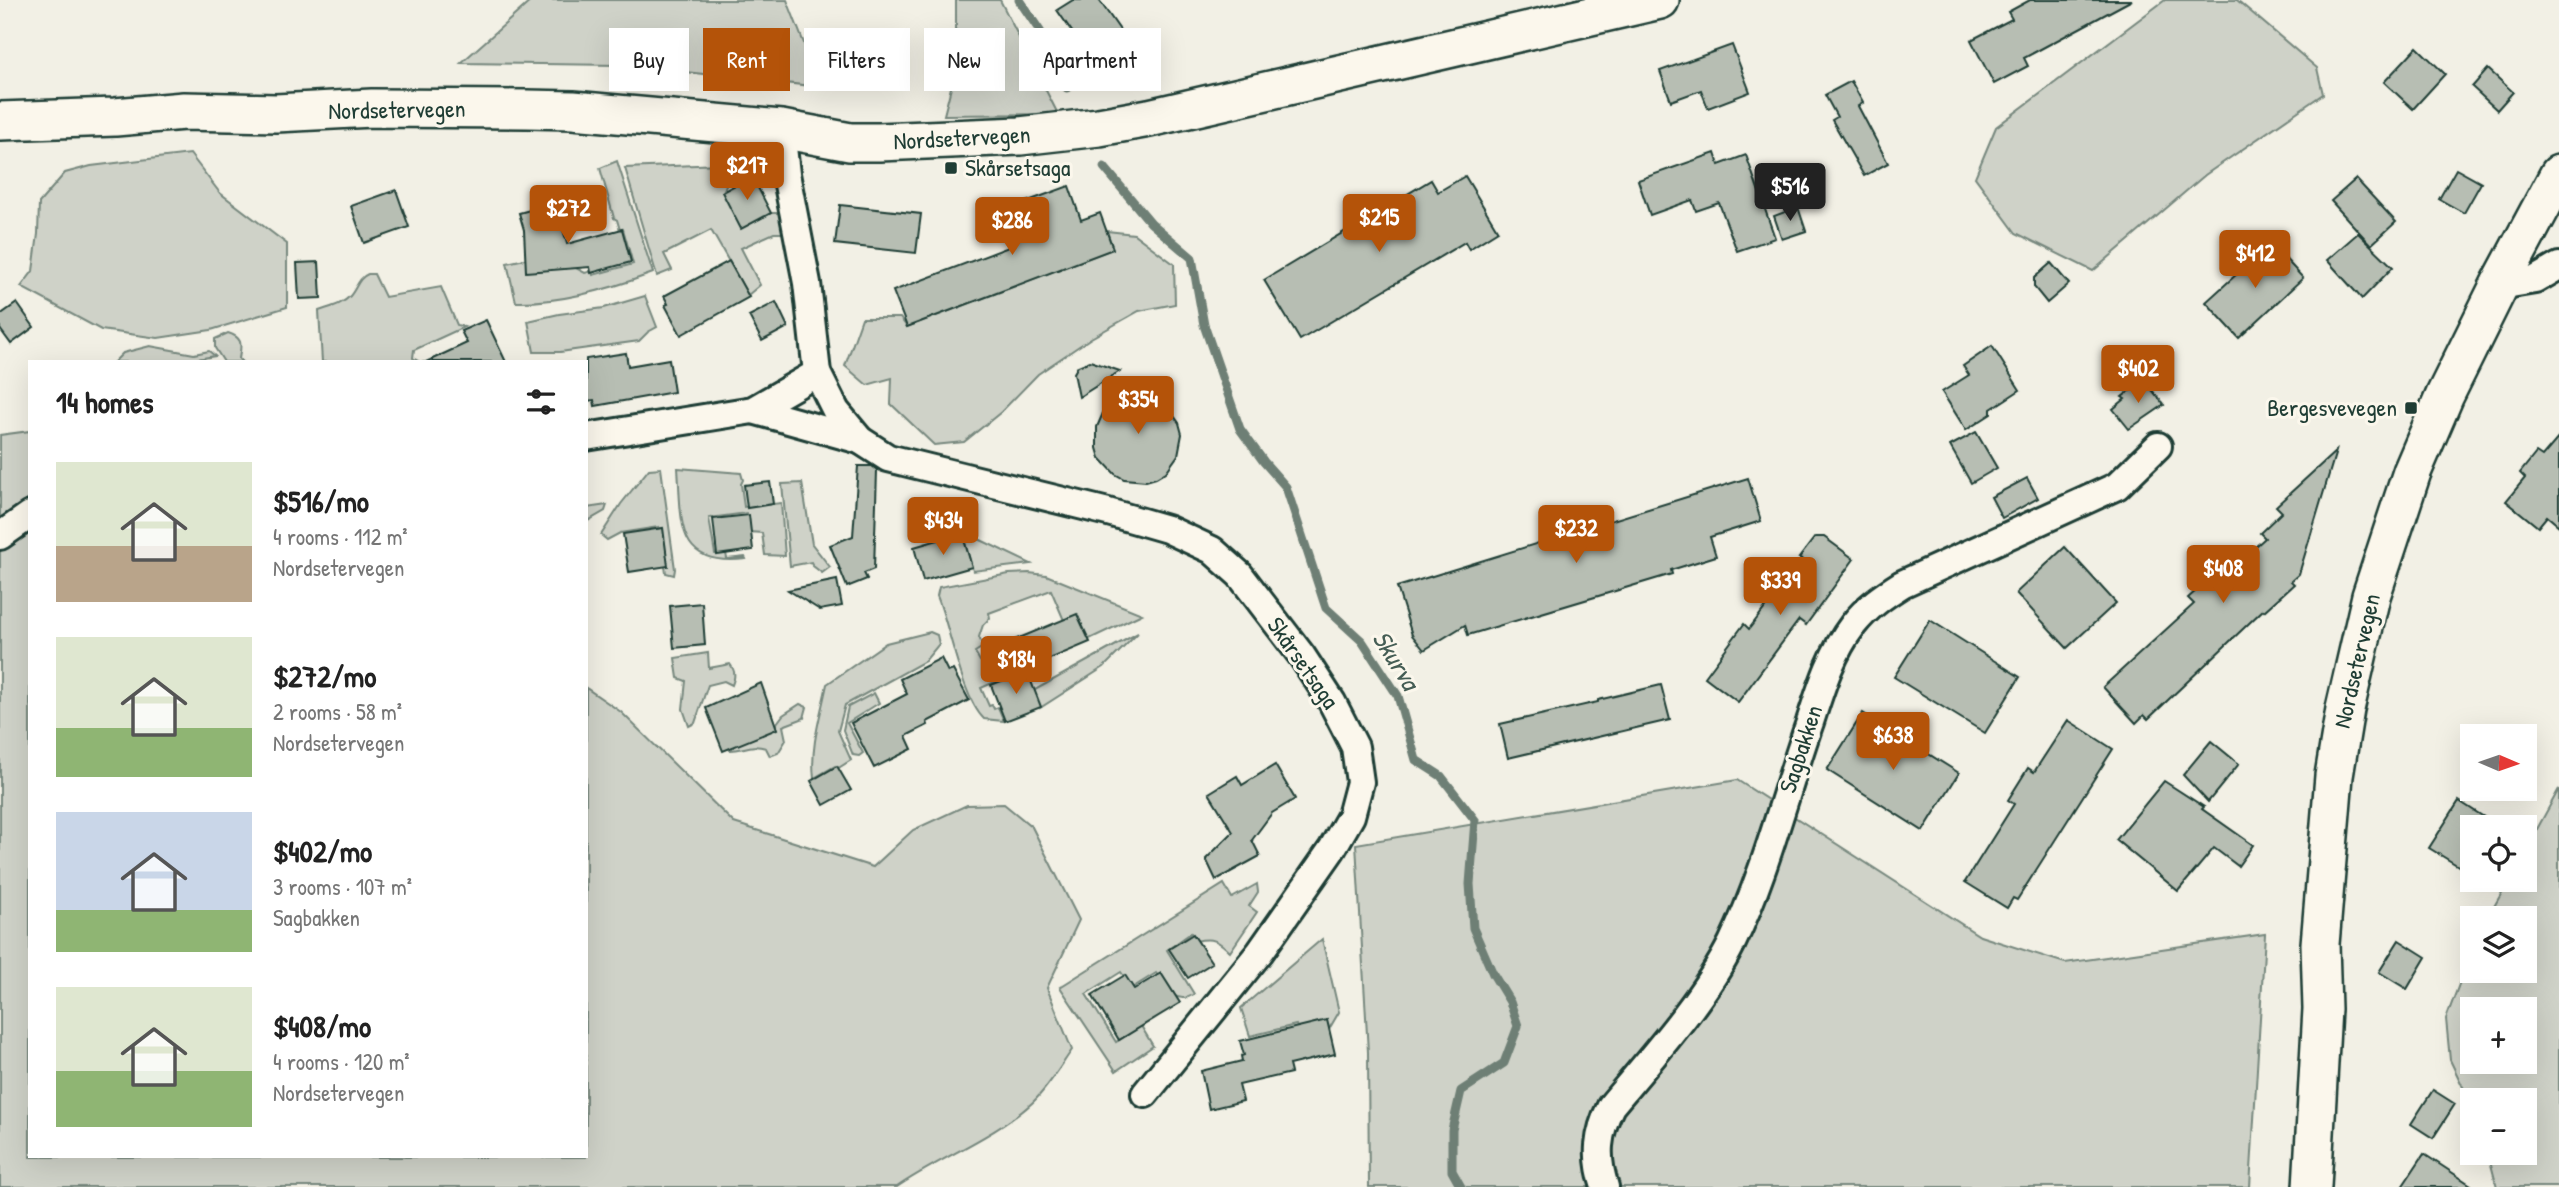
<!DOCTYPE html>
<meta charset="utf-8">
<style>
:root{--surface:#fff;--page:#f2f2f2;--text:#222;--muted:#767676;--accent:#b45309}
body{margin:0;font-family:"Patrick Hand",sans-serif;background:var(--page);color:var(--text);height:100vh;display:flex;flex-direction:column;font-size:26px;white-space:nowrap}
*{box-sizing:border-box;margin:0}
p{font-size:23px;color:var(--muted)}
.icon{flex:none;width:38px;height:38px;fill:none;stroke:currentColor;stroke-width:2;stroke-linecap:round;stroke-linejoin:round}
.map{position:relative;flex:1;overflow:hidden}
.side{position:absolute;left:28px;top:360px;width:560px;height:798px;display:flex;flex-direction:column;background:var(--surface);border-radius:0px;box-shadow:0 7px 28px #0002}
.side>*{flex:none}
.guide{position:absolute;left:609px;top:28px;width:665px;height:63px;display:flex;gap:14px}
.needle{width:46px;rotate:92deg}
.buttons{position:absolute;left:2460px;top:724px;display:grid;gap:14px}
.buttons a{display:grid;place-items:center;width:77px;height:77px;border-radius:0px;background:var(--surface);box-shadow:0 7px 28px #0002;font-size:35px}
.price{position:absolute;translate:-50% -60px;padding:0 16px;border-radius:7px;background:var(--accent);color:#fff;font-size:23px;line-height:46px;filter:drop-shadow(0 2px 4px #0008)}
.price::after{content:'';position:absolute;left:50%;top:42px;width:21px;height:16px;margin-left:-10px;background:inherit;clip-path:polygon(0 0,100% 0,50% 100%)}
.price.selected{background:#222;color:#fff}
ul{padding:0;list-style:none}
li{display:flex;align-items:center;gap:21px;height:175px;padding:0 28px}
li span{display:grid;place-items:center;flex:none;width:196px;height:140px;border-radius:0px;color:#555}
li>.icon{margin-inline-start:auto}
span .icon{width:84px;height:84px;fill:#fffc;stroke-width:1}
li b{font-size:30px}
h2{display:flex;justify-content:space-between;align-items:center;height:84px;padding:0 28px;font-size:30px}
.pill{padding:0 24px;border-radius:0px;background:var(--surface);box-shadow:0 7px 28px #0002;font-size:24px;line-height:63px}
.pill.selected{background:var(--accent);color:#fff}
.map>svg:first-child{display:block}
</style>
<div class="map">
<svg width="2559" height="1187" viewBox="0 0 2559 1187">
<rect width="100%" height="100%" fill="#f2f0e5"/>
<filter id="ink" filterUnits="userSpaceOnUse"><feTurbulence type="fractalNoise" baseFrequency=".0143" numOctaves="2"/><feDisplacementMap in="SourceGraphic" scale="14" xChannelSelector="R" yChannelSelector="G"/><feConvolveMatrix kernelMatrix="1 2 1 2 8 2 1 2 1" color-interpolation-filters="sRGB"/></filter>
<g filter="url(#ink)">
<g fill="#cfd2c8" stroke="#77887e" stroke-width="2" fill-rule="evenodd">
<polygon points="532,0 787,0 821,87 621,65 461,63"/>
<polygon points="956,0 1000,0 1058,114 944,115 956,68"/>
<polygon points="2165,0 2237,0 2317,68 2323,94 2205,175 2093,271 2016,233 1975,177 1996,127"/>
<polygon points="190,154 220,193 287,244 287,307 211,330 158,338 101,330 21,287 33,271 38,234 39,203 65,173 91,166"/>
<path d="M617 161 653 273C610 289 562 303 516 302L507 263 569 249 574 267 585 273 592 271 593 275 633 264 623 229 620 230 617 220 614 218 600 168Z"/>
<polygon points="720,164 729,178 723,192 742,228 771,213 781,213 786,233 774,233 741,248 760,285 748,295 711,230 664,254 672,270 657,276 625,168"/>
<polygon points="1107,231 1134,234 1174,264 1175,304 1139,311 1091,338 1038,374 1001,412 964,442 934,445 891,404 892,378 867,385 845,366 862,318 900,318 907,327 1113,249"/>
<path d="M368 274H374L385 297 441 287 457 325 464 327 414 350 413 358 420 362H432H322L319 311C330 307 342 305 350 296 357 288 358 278 368 274Z"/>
<polygon points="645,296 657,327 648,332 639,341 560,352 534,352 528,321 559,314 604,308"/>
<path d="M228 333C244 338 241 345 239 359L242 362H224L215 348V339Z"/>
<polygon points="150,346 194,354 209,351 215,356 178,362 114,362 123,353"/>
<path d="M30 431V1157H586V688L621 712 734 823 873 867 913 830 967 805 1004 804 1032 827 1079 920 1047 988 1072 1050C1060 1067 1048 1088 1032 1103 995 1137 939 1158 897 1187H0V435Z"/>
<polygon points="661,468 675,569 674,575 666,573 659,527 620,533 607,540 601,535 621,504 649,469"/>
<path d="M678 468 741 473 743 480 741 484 744 507 781 503 785 556 765 555 762 533 749 532 746 513 709 518 715 554 726 553 727 559 745 557 746 559C674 568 682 521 678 468Z"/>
<polygon points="802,483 812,544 830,567 822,573 813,566 811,562 790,566 782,484"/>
<polygon points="607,505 605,511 586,522 586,508"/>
<polygon points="962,531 1031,564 973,571"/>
<path d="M1029 573 1046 575 1142 614 1075 646 1051 590 989 613 990 618 983 625 979 637 983 647 975 652 980 661C1005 651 1001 648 1015 673L981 688 989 706 992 705 994 709 998 707 1004 721 984 719C962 698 950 627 937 596L939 587 1009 574Z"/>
<path d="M930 632 937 635 939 644 925 661 845 705 838 731 851 760 837 769 835 766 814 778C810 747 821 714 827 684L886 643Z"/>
<polygon points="1138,633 1104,667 1040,708 1033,691"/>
<path d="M708 653 709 668 730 664C736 672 735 677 732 685L724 681 708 685 695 723 689 726 683 709 686 681 678 678 675 658Z"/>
<polygon points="874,693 879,703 847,723 863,753 859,756 853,755 843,730 848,707"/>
<path d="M800 704 807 707 804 718 783 726 786 740 778 753 770 756 766 748C750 743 745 750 730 750L726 745 774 727 783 715Z"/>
<polygon points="1737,780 1980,936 2065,963 2265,934 2250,1187 1369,1187 1368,1052 1356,844"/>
<path d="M2559 789V1187H2497L2488 1153H2525V1101H2473V1108L2450 1060 2446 1019 2473 947V971H2525V919H2487L2509 880H2525V851ZM2473 1010H2525V1062H2473Z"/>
<path d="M1224 884 1232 898 1257 884 1258 892 1249 906 1257 912 1230 952C1219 941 1213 937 1196 941L1191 933 1167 950 1194 994C1175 1007 1165 986 1156 973L1132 988 1121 972 1086 994 1116 1042 1141 1026 1153 1046 1116 1071 1060 987Z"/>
<polygon points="1322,939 1339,1012 1328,1031 1298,1029 1296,1025 1250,1036 1241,1008"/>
</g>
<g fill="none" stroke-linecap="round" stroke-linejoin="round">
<g stroke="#6e7f75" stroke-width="9">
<polyline points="1019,0 1040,31 1067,88"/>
<polyline points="1104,167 1151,223 1192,258 1204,325 1240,429 1264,462 1286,487 1326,608 1362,641 1398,696 1416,760 1441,776 1475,820 1470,884 1473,928 1493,974 1510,1002 1518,1026 1504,1063 1461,1091 1452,1130 1452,1171 1461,1187"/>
</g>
</g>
<g fill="#b7beb3" stroke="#1f3d34" stroke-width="2">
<polygon points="1073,0 1099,0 1122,33 1089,56 1057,10"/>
<polygon points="2030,0 2132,0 2024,58 2028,66 1994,84 1971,40 2012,19 2008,12"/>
<polygon points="1732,45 1750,92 1708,108 1701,90 1671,101 1660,71"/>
<polygon points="2417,47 2445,74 2413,109 2384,82"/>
<polygon points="2488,69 2513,92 2497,110 2472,87"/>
<polygon points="1851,81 1863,103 1858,106 1888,163 1864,176 1832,120 1837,117 1825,95"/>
<polygon points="1715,153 1719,165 1746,155 1775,238 1737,251 1719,203 1696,211 1692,200 1650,215 1638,180"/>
<polygon points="2456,169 2481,183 2464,213 2439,199"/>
<polygon points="752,176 771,213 741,229 722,192"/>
<polygon points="1465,176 1498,231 1469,249 1465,242 1300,340 1264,280 1431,180 1438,192"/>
<polygon points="2356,179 2396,222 2371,245 2331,201"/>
<polygon points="1069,186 1081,220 1100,213 1113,249 907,327 893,291 1014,245 1001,211"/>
<polygon points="396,190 409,227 364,243 351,206"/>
<polygon points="556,203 567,244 622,229 631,262 591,273 590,267 526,272 524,230 519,213"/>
<polygon points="840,205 921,214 916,253 835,244"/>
<polygon points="1798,207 1806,231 1782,239 1774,216"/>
<polygon points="2358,233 2393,267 2362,299 2327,260"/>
<polygon points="2271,243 2303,278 2239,338 2206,302"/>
<polygon points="729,261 749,297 681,335 665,305 668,304 664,296"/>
<polygon points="319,262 321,298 299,299 297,263"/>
<polygon points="2051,263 2069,284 2047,303 2034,287 2034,278"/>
<polygon points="776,302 788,327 762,341 749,316"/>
<polygon points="17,303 34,327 11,344 0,329 0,315"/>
<polygon points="486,320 506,362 426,362 467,343 461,331"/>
<polygon points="1992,346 2020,390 1991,409 1991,414 1966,430 1942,392 1969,375 1963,366"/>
<polygon points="626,353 628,366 669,359 674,392 595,406 594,400 586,401 586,359"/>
<polygon points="1090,361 1120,371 1079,397 1074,373 1078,366"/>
<polygon points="2144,380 2164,405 2129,429 2113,409 2125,399 2122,397"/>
<polygon points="1115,385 1158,400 1167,406 1179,423 1182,434 1178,455 1166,472 1156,478 1146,481 1124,479 1115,474 1100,458 1097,448 1097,427"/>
<polygon points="1976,432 1997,468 1971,483 1950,446"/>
<polygon points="2559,437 2559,526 2547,516 2538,527 2506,501 2525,478 2520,473 2536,453 2542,457"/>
<polygon points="2336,451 2299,574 2291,581 2294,584 2264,611 2263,610 2148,719 2144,715 2136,723 2103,687 2194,604 2188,598 2216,573 2221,578 2265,538 2260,533 2282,512 2276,506"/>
<polygon points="858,466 872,466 877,470 874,569 864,573 867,579 847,587 830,545 853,536"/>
<polygon points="1748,478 1761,521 1710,537 1716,556 1671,570 1672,574 1468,635 1465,625 1424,650 1412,635 1397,587"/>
<polygon points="2027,478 2038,498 2002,518 1991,497"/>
<polygon points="770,482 773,504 747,508 744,485"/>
<polygon points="749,515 753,550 717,555 713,519"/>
<polygon points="663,528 668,566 629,572 623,534"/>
<polygon points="962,533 972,567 923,581 914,547"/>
<polygon points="1815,537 1824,537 1854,559 1806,625 1799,620 1738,702 1705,677 1744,624 1749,629 1802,559 1799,558"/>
<polygon points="2065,547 2116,603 2067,648 2016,593"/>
<polygon points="837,580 842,606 820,610 788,590"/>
<polygon points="702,603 705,645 674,648 670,606"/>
<polygon points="1077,614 1090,642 1019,672 1007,643"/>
<polygon points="1930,620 2020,677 1985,733 1894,677"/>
<polygon points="941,658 948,672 953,670 969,700 927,722 928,725 906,736 912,749 874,768 851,723 907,694 900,679"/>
<polygon points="1027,671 1041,707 1005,721 991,685"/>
<polygon points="761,683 777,729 723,751 706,708"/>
<polygon points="1661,685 1670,720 1508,758 1500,724 1598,702 1598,700"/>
<polygon points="1863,713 1959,773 1923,831 1827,770"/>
<polygon points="2068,720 2113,749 2017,900 2013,898 2007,908 1965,882 2014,804 2008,800 2028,768 2034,772"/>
<polygon points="2211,741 2239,764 2208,802 2183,775"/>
<polygon points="1275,765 1295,799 1272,813 1252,840 1260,856 1216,880 1206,859 1233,832 1209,793 1237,776 1242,785"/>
<polygon points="837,766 851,790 824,805 811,781"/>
<polygon points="2164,781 2204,807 2202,809 2253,845 2238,866 2214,848 2178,891 2116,840"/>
<polygon points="2459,801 2501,828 2473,828 2473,847 2460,867 2429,848"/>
<polygon points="1193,934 1212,963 1188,978 1169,949"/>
<polygon points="2399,940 2426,957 2407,989 2379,972"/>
<polygon points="1161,973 1180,1003 1119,1040 1092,995 1125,975 1134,989"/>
<polygon points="1327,1020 1335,1054 1289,1065 1291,1073 1239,1085 1243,1101 1209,1109 1201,1071 1242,1061 1241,1056 1244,1055 1240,1041"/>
<polygon points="2433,1090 2455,1104 2433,1138 2411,1124"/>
<polygon points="2424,1154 2474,1187 2402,1187"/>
</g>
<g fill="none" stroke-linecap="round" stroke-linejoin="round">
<defs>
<g id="street">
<polyline points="781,129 786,174 807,283 817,373 836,411 860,440 888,458 1108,512 1167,529 1212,550 1240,575 1302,656 1332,702 1355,747 1360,782 1351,816 1332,849 1260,952 1145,1094"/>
<polyline points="2499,286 2535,280 2559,266"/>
<polyline points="753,410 860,440"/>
<polyline points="586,437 753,410 817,373"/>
<polyline points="0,536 30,515"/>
<path d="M1605 1187C1595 1157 1597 1134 1611 1106 1651 1058 1704 999 1732 943 1766 872 1784 796 1810 722 1821 688 1831 654 1853 625 1867 607 1883 596 1902 584L2117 486 2158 446"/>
</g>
<g id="secondary">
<polyline points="0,121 115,117 184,111 276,113 372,108 527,109 573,110 781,129 850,142 879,142 1020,136 1099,127 1149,118 1660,0"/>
<polyline points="2312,1187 2322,1009 2320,944 2334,776 2345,709 2371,596 2412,472 2445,395 2499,286 2559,174"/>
</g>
</defs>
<use href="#street" stroke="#1f3d34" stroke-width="32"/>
<use href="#secondary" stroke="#1f3d34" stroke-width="42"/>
<use href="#street" stroke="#fbf7ec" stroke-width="26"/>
<use href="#secondary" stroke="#fbf7ec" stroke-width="37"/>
</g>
</g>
<g fill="#1f3d34" stroke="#fbf7ec" stroke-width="2.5">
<rect x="944" y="161" width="14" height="14" rx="3.5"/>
<rect x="2404" y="401" width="14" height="14" rx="3.5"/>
</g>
<g text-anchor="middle" stroke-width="6" stroke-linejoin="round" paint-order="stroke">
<g font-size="24" fill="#1f3d34" stroke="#fbf7ec">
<text transform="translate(397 110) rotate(-1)" y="8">Nordsetervegen</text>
<text transform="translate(962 138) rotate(-3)" y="8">Nordsetervegen</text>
<text transform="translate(2357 661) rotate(-77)" y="8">Nordsetervegen</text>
<text transform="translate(1303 663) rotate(55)" y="8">Skårsetsaga</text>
<text transform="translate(1801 749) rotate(-72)" y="8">Sagbakken</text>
</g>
<g font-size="24" fill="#1f3d34" stroke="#fbf7ec" text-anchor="start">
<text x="965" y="176">Skårsetsaga</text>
<text x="2397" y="416" text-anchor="end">Bergesvevegen</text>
</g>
<g font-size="26" font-style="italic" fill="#465e55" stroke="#fbf7ec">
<text transform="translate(1396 660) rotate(58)" y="9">Skurva</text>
</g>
</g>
</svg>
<div class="buttons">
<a><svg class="needle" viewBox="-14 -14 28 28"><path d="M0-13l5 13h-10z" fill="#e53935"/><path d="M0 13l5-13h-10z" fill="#767676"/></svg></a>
<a><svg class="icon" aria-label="locate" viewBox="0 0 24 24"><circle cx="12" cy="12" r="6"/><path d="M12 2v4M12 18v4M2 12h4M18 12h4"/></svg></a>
<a><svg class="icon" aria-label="layers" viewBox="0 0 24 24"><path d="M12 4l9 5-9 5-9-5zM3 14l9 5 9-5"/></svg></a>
<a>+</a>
<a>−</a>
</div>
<b class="price" style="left:747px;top:202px">$217</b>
<b class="price selected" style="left:1790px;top:223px">$516</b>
<b class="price" style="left:568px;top:245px">$272</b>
<b class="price" style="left:1379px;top:254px">$215</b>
<b class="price" style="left:1012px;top:257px">$286</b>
<b class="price" style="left:2255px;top:290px">$412</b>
<b class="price" style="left:2138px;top:405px">$402</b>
<b class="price" style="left:1138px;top:436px">$354</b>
<b class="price" style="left:943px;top:557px">$434</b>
<b class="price" style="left:1576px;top:565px">$232</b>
<b class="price" style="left:2223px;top:605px">$408</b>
<b class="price" style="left:1780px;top:617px">$339</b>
<b class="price" style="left:1016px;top:696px">$184</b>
<b class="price" style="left:1893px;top:772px">$638</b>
<div class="guide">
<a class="pill">Buy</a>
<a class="pill selected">Rent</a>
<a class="pill">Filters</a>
<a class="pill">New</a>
<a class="pill">Apartment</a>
</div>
<section class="side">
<h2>14 homes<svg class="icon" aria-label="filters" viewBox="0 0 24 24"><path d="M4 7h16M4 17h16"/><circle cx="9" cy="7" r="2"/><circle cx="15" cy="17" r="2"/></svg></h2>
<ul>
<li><span style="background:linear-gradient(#dfe7d0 60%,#b9a48a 0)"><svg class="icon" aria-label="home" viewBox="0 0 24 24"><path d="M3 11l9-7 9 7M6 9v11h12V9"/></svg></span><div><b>$516/mo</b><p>4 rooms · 112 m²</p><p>Nordsetervegen</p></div></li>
<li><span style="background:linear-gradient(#dfe7d0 65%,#8fb573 0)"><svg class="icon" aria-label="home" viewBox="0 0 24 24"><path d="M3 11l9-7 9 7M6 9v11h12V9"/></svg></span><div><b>$272/mo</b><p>2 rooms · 58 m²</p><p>Nordsetervegen</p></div></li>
<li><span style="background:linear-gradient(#c9d6e8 70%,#8fb573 0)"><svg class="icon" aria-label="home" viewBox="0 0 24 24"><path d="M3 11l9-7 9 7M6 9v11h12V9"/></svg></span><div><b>$402/mo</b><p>3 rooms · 107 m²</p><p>Sagbakken</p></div></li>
<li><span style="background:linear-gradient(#dfe7d0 60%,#8fb573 0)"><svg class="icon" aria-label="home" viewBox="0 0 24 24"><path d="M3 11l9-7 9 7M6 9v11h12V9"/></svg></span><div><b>$408/mo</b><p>4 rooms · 120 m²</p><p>Nordsetervegen</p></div></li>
</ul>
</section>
</div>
